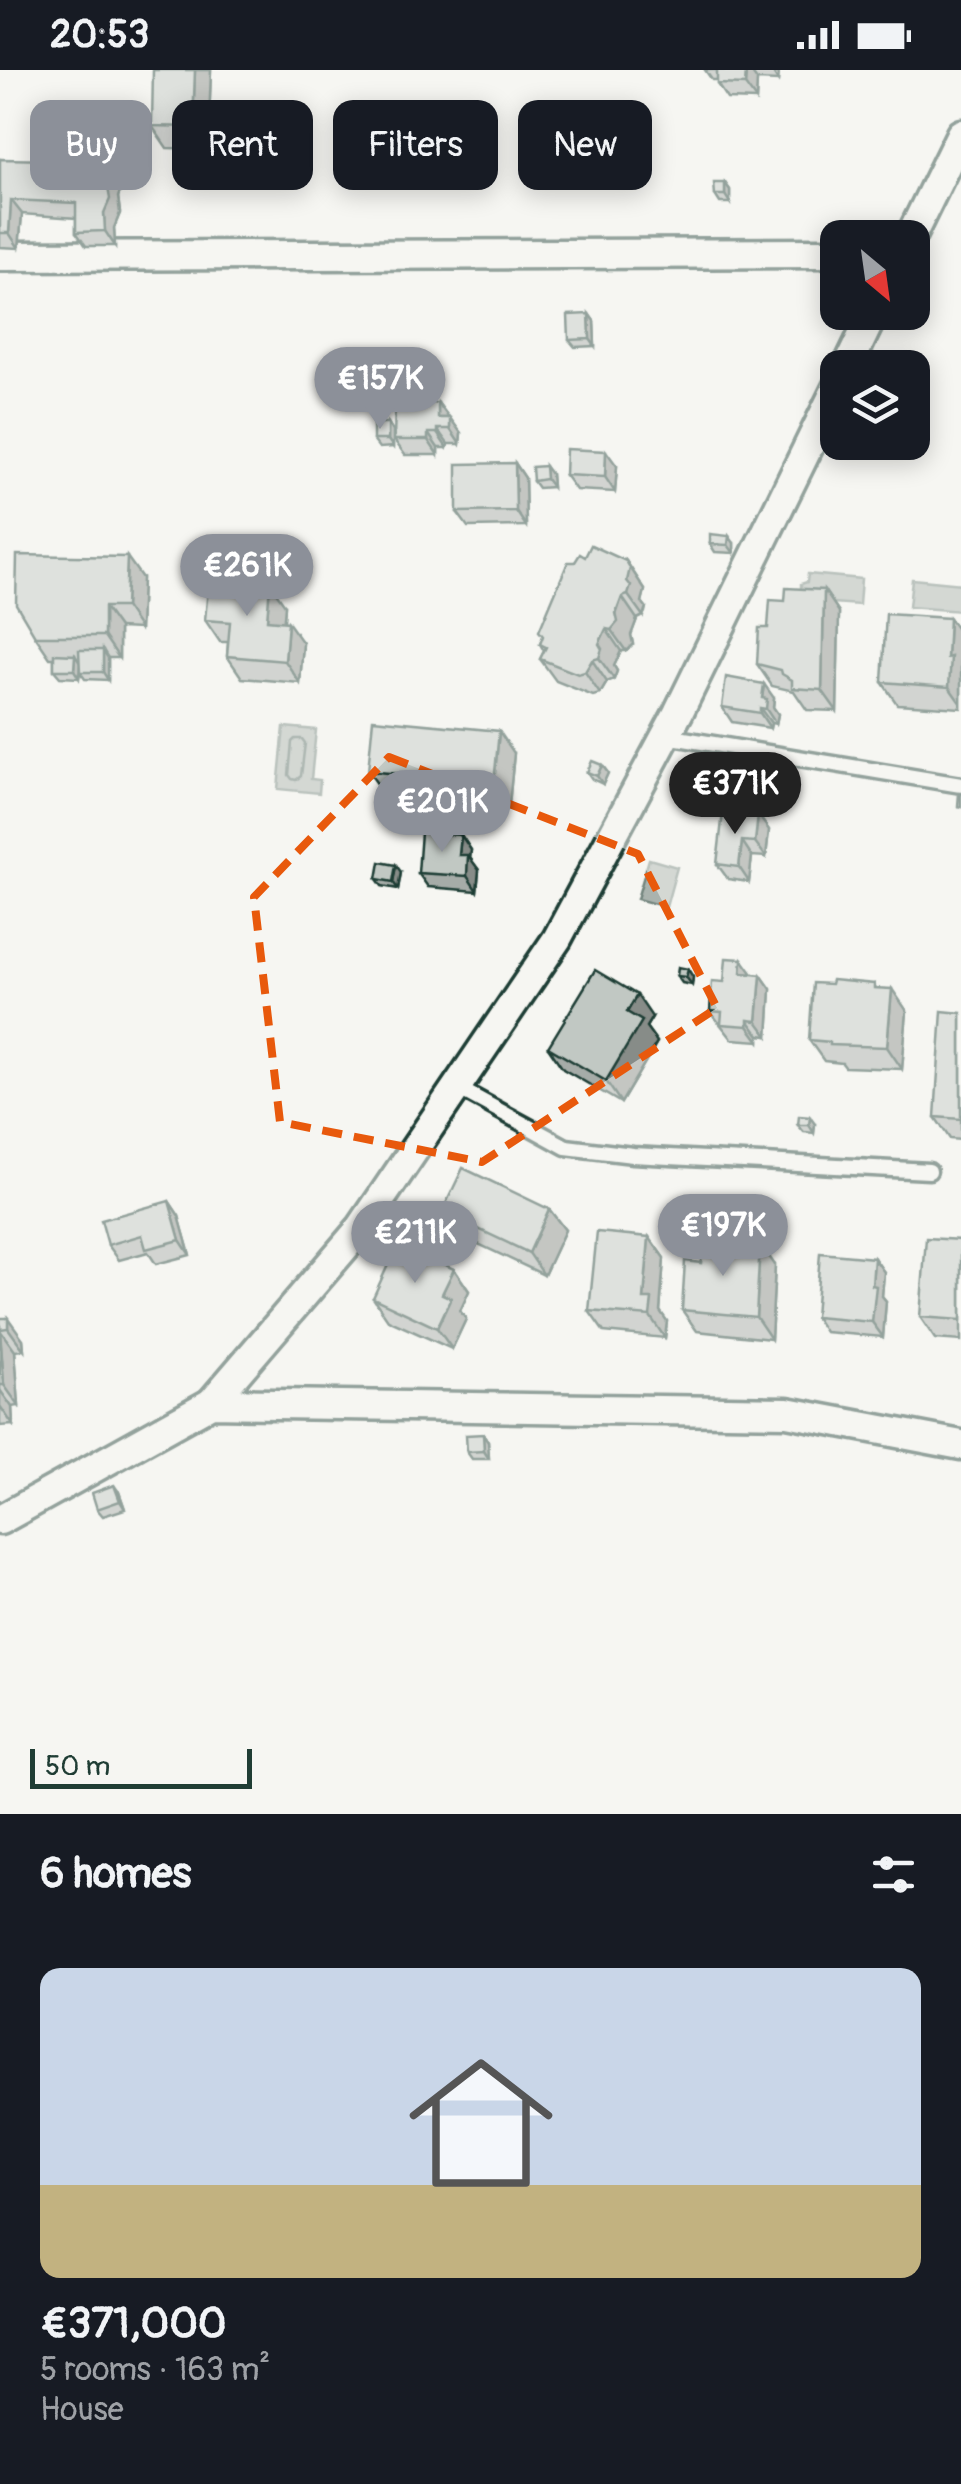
<!DOCTYPE html>
<meta charset="utf-8">
<style>
:root{--surface:#171b24;--page:#242831;--text:#f1f3f6;--muted:#9ea1a6;--accent:#8c9099}
body{margin:0;font-family:Pangolin,sans-serif;background:var(--page);color:var(--text);height:100vh;display:flex;flex-direction:column;font-size:38px;white-space:nowrap}
*{box-sizing:border-box;margin:0}
p{font-size:32px;color:var(--muted)}
.icon{flex:none;width:55px;height:55px;fill:none;stroke:currentColor;stroke-width:2;stroke-linecap:round;stroke-linejoin:round}
.map{position:relative;height:1744px;overflow:hidden}
.side{display:flex;flex-direction:column;background:var(--surface);flex:1}
.side>*{flex:none}
.top-card{position:absolute;left:30px;top:30px;width:902px;height:90px;display:flex;gap:20px}
.needle{width:65px;rotate:151deg}
.controls{position:absolute;left:820px;top:150px;display:grid;gap:20px}
.controls a{display:grid;place-items:center;width:110px;height:110px;border-radius:20px;background:var(--surface);box-shadow:0 5px 25px #0003;font-size:50px}
.scale{position:absolute;left:30px;bottom:25px;width:222px;box-sizing:border-box;padding-left:10px;border:5px solid #1f3d34;border-top:0;font-size:28px;line-height:35px;white-space:nowrap;color:#1f3d34;-webkit-text-stroke:8px #f6f6f2;paint-order:stroke}
.price{position:absolute;translate:-50% -85px;padding:0 22px;border-radius:35px;background:var(--accent);color:#fff;font-size:32px;line-height:65px;filter:drop-shadow(0 2px 5px #0008)}
.price::after{content:'';position:absolute;left:50%;top:60px;width:30px;height:22px;margin-left:-15px;background:inherit;clip-path:polygon(0 0,100% 0,50% 100%)}
.price.on{background:#222;color:#fff}
ul{padding:0;list-style:none}
li{display:grid;align-content:center;gap:20px;height:530px;padding:0 40px}
li span{display:grid;place-items:center;height:310px;border-radius:20px;color:#555}
li>.icon{margin-inline-start:auto}
span .icon{width:180px;height:180px;fill:#fffc;stroke-width:1}
li b{font-size:42px}
h2{display:flex;justify-content:space-between;align-items:center;height:120px;padding:0 40px;font-size:42px}
.chip{padding:0 35px;border-radius:20px;background:var(--surface);box-shadow:0 5px 25px #0003;font-size:35px;line-height:90px}
.chip.on{background:var(--accent);color:#fff}
.status{display:flex;justify-content:space-between;align-items:center;height:70px;padding:0 50px;background:var(--surface);direction:ltr}
.status svg{height:28px;fill:currentColor}
.map>svg:first-child{display:block}
</style>
<div class="status"><b>20:53</b><svg viewBox="0 0 49 12"><path d="M0 12V9h3v3zM5 12V6h3v6zM10 12V3h3v9zM15 12V0h3v12zM26 1h20v11H26zM47 4h2v5h-2z"/></svg></div>
<div class="map">
<svg width="961" height="1744" viewBox="0 0 961 1744">
<rect width="100%" height="100%" fill="#f6f6f2"/>
<filter id="ink" filterUnits="userSpaceOnUse"><feTurbulence type="fractalNoise" baseFrequency=".01" numOctaves="2"/><feDisplacementMap in="SourceGraphic" scale="20" xChannelSelector="R" yChannelSelector="G"/><feConvolveMatrix kernelMatrix="1 2 1 2 8 2 1 2 1" color-interpolation-filters="sRGB"/></filter>
<g filter="url(#ink)">
<g fill="#aab3ae" stroke="#72847d" stroke-width="2.5">
<polygon points="808,504 861,509 859,535 806,531 801,521 801,514 807,512"/>
<polygon points="912,509 961,514 961,541 909,537"/>
<polygon points="284,657 316,660 311,709 320,710 319,723 278,719"/>
<polygon points="649,789 677,797 666,837 637,829"/>
</g>
<g fill="none" stroke-linecap="round" stroke-linejoin="round">
<polygon stroke="#576c65" stroke-width="2.5" points="295,669 302,669 305,673 301,706 296,710 292,709 289,705 292,672"/>
<defs>
<g id="lane">
<polyline points="666,666 961,715"/>
<polyline points="456,1017 566,1077 633,1085 929,1101"/>
</g>
<g id="street">
<polyline points="910,168 961,64"/>
<polyline points="0,186 838,183"/>
<polyline points="847,298 874,242"/>
<polyline points="211,1333 361,1158 557,869 678,643 838,316"/>
<polyline points="0,1450 211,1333 787,1342 961,1375"/>
</g>
</defs>
<use href="#lane" stroke="#1f3d34" stroke-width="21"/>
<use href="#street" stroke="#1f3d34" stroke-width="35"/>
<use href="#lane" stroke="#f6f6f2" stroke-width="14"/>
<use href="#street" stroke="#f6f6f2" stroke-width="28"/>
</g>
<g fill="#a6aca8" stroke="#1f3d34" stroke-width="2.5">
<polygon points="211,0 208,79 167,78 152,56"/>
<polygon points="705,0 779,0 778,11 757,10 756,30 727,29 717,14 717,10 712,10"/>
<polygon points="0,89 121,106 124,112 118,127 120,143 114,158 115,176 86,176 76,162 76,148 22,144 19,178 0,177"/>
<polygon points="725,113 730,120 730,133 720,133 715,125"/>
<polygon points="589,244 594,251 595,276 575,277 569,270"/>
<polygon points="438,333 461,363 460,374 448,374 447,378 438,378 438,385 405,385 394,370"/>
<polygon points="388,353 393,361 393,377 379,378 373,370"/>
<polygon points="515,393 525,408 526,456 468,457 457,442"/>
<polygon points="617,396 615,422 576,420 565,405"/>
<polygon points="551,404 552,417 538,418 533,411"/>
<polygon points="734,473 734,483 715,482 710,474"/>
<polygon points="585,487 626,491 645,520 642,532 646,537 645,542 643,546 637,549 631,565 633,574 626,581 621,581 614,596 617,601 614,609 607,612 600,624 593,626 556,611 540,589 544,581 540,574 575,492"/>
<polygon points="142,508 140,559 119,558 119,588 108,588 108,610 85,609 80,602 79,608 60,607 54,600 54,588 50,588 35,566"/>
<polygon points="824,520 839,542 837,641 807,640 794,621 772,616 757,594 768,558 785,531"/>
<polygon points="285,535 284,551 303,573 300,613 242,608 227,586 228,572 220,572 205,550"/>
<polygon points="949,548 961,565 961,638 897,634 882,612"/>
<polygon points="774,628 773,637 778,644 776,654 771,653 770,658 732,652 722,637"/>
<polygon points="514,683 509,735 383,722 368,701"/>
<polygon points="602,695 608,703 603,714 592,709 587,702"/>
<polygon points="758,745 769,760 766,787 752,786 749,812 728,809 717,794"/>
<polygon points="461,765 471,780 470,788 479,800 477,821 428,817 418,803"/>
<polygon points="401,802 398,819 382,816 377,809"/>
<polygon points="753,904 761,905 771,919 768,966 759,965 759,971 732,969 710,941 724,912"/>
<polygon points="677,906 693,907 692,915 682,913"/>
<polygon points="874,914 876,918 907,941 902,999 845,997 842,993 824,991 809,970"/>
<polygon points="961,943 961,1070 950,1069 935,1047"/>
<polygon points="652,947 646,957 657,972 621,1033 563,999 548,977"/>
<polygon points="815,1054 814,1063 804,1062 798,1055"/>
<polygon points="169,1131 179,1146 190,1185 156,1194 148,1182 119,1190 108,1175"/>
<polygon points="549,1139 565,1160 544,1205 457,1164 442,1142"/>
<polygon points="649,1167 664,1188 660,1241 667,1251 665,1268 604,1262 589,1241"/>
<polygon points="961,1170 961,1271 935,1269 920,1247"/>
<polygon points="874,1188 884,1202 882,1226 886,1231 883,1267 825,1262 815,1247"/>
<polygon points="775,1195 771,1269 697,1261 682,1240"/>
<polygon points="454,1199 469,1221 460,1241 466,1249 452,1279 388,1250 373,1228"/>
<polygon points="0,1248 23,1269 24,1280 15,1281 19,1336 12,1337 13,1355 0,1356"/>
<polygon points="488,1372 489,1389 472,1389 467,1382"/>
<polygon points="119,1422 125,1439 103,1446 97,1439"/>
</g>
<g fill="#878c88" stroke="#1f3d34" stroke-width="2.5">
<polygon points="195,0 211,0 208,79 193,57"/>
<polygon points="746,0 750,0 757,10 756,30 745,15"/>
<polygon points="771,0 779,0 778,11"/>
<polygon points="110,91 124,112 118,127 120,143 114,158 115,176 105,161 104,143"/>
<polygon points="725,113 730,120 730,133 725,125"/>
<polygon points="11,130 22,144 19,178 9,163"/>
<polygon points="589,244 594,251 595,276 590,269"/>
<polygon points="438,333 449,348 438,348"/>
<polygon points="450,348 461,363 460,374 450,359"/>
<polygon points="388,353 393,361 393,377 388,370"/>
<polygon points="437,359 448,374 447,378 437,363"/>
<polygon points="428,363 438,378 438,385 428,370"/>
<polygon points="606,381 617,396 615,422 605,407"/>
<polygon points="515,393 525,408 526,456 516,441"/>
<polygon points="545,396 551,404 552,417 546,409"/>
<polygon points="729,466 734,473 734,483 728,475"/>
<polygon points="127,487 142,508 140,559 125,537"/>
<polygon points="626,491 645,520 642,532 646,537 643,546 628,525"/>
<polygon points="270,514 285,535 282,571 267,550"/>
<polygon points="824,520 839,542 837,641 822,620"/>
<polygon points="622,527 637,549 631,565 633,574 626,581 611,560"/>
<polygon points="104,537 119,558 119,588 104,566"/>
<polygon points="949,548 961,565 961,634 949,617 947,588"/>
<polygon points="288,552 303,573 300,613 285,591"/>
<polygon points="606,559 621,581 614,596 617,601 614,609 599,588 599,574"/>
<polygon points="103,580 108,588 108,610 103,602"/>
<polygon points="75,585 80,593 79,608 74,600"/>
<polygon points="592,590 607,612 600,624 585,602"/>
<polygon points="764,614 774,628 773,637 778,644 776,654 766,639 762,628"/>
<polygon points="760,638 771,653 770,658 760,643"/>
<polygon points="499,661 514,683 509,735 494,713"/>
<polygon points="602,695 608,703 603,714 597,706"/>
<polygon points="758,745 769,760 766,787 755,772"/>
<polygon points="461,765 471,780 470,788 479,800 477,821 467,806 459,785"/>
<polygon points="742,771 752,786 749,812 739,797"/>
<polygon points="396,795 401,802 398,819 393,812"/>
<polygon points="742,889 753,904 741,903"/>
<polygon points="688,899 693,907 692,915 686,907"/>
<polygon points="761,905 771,919 768,966 757,951"/>
<polygon points="892,919 907,941 902,999 887,977"/>
<polygon points="637,925 652,947 646,957 657,972 621,1033 606,1011 627,942"/>
<polygon points="748,950 759,965 759,971 748,956"/>
<polygon points="810,1047 815,1054 814,1063 809,1055"/>
<polygon points="169,1131 179,1146 190,1185 180,1170"/>
<polygon points="549,1139 565,1160 544,1205 529,1183"/>
<polygon points="649,1167 664,1188 660,1241 667,1251 665,1268 650,1246 644,1229"/>
<polygon points="760,1173 775,1195 771,1269 756,1247"/>
<polygon points="874,1188 884,1202 882,1226 886,1231 883,1267 872,1252 872,1215"/>
<polygon points="454,1199 469,1221 460,1241 466,1249 452,1279 437,1258 442,1224"/>
<polygon points="8,1248 23,1269 24,1280 8,1258"/>
<polygon points="0,1260 15,1281 19,1336 4,1315"/>
<polygon points="0,1320 12,1337 13,1355 0,1336"/>
<polygon points="483,1364 488,1372 489,1389 484,1381"/>
<polygon points="114,1415 119,1422 125,1439 120,1431"/>
</g>
<g fill="#c1c8c3" stroke="#1f3d34" stroke-width="2.5">
<polygon points="153,0 195,0 193,57 152,56"/>
<polygon points="717,0 746,0 745,15 717,14"/>
<polygon points="0,89 110,91 114,98 107,112 110,129 104,143 105,161 76,162 76,133 11,130 9,163 0,163"/>
<polygon points="714,113 725,113 725,125 715,125"/>
<polygon points="589,244 590,269 569,270 568,245"/>
<polygon points="395,333 438,333 438,348 450,348 450,359 437,359 437,363 428,363 428,370 394,370"/>
<rect x="373" y="353" width="15" height="17"/>
<polygon points="566,379 606,381 605,407 565,405"/>
<polygon points="515,393 516,441 457,442 457,394"/>
<polygon points="545,396 546,409 533,411 532,397"/>
<polygon points="710,464 729,466 728,475 710,474"/>
<polygon points="591,475 626,491 630,498 627,511 631,516 628,525 622,527 616,543 618,552 611,560 606,559 599,574 602,579 599,588 592,590 585,602 578,604 540,589 546,577 540,574 543,566 539,561 568,492 575,492 580,484 585,487"/>
<polygon points="17,485 127,487 125,537 104,537 104,566 35,566 16,534"/>
<polygon points="209,508 270,514 267,550 288,552 285,591 227,586 230,552 205,550"/>
<polygon points="786,518 824,520 822,620 792,618 792,610 782,604 781,600 757,594 759,558 768,558 770,530 785,531"/>
<polygon points="886,544 949,548 947,588 951,587 949,617 882,612"/>
<polygon points="79,580 103,580 103,602 80,602"/>
<polygon points="54,584 75,585 74,600 54,600"/>
<polygon points="726,607 764,614 762,628 767,629 766,639 760,638 760,643 722,637"/>
<polygon points="373,649 499,661 494,713 368,701"/>
<polygon points="592,691 602,695 597,706 587,702"/>
<polygon points="959,723 961,723 961,737 958,736"/>
<polygon points="723,742 758,745 755,772 742,771 739,797 717,794"/>
<polygon points="421,762 461,765 459,785 468,785 467,806 418,803"/>
<polygon points="380,792 396,795 393,812 377,809"/>
<polygon points="726,888 742,889 741,903 761,905 757,951 748,950 748,956 721,954 722,942 710,941 712,911 724,912"/>
<polygon points="678,897 688,899 686,907 677,906"/>
<polygon points="595,900 637,925 627,942 642,951 606,1011 548,977"/>
<polygon points="832,910 874,914 874,918 892,919 887,977 830,975 830,972 809,970 813,913 831,914"/>
<polygon points="942,941 961,943 961,1049 935,1047"/>
<polygon points="799,1046 810,1047 809,1055 798,1055"/>
<polygon points="463,1098 549,1139 529,1183 442,1142"/>
<polygon points="169,1131 180,1170 146,1179 142,1165 108,1175 101,1150"/>
<polygon points="597,1162 649,1167 644,1229 652,1229 650,1246 589,1241"/>
<polygon points="926,1168 961,1170 961,1250 920,1247"/>
<polygon points="703,1169 760,1173 756,1247 682,1240 685,1191 701,1193"/>
<polygon points="398,1173 454,1199 442,1224 451,1228 437,1258 373,1228"/>
<polygon points="820,1183 874,1188 872,1215 876,1216 872,1252 815,1247"/>
<polygon points="0,1248 8,1248 8,1258 0,1259"/>
<polygon points="0,1264 4,1315 0,1315"/>
<polygon points="483,1364 484,1381 467,1382 466,1365"/>
<polygon points="114,1415 120,1431 97,1439 92,1423"/>
</g>
</g>
<path d="M0 0H961V1744H0ZM389 687 638 784 717 938 482 1092 280 1052 254 827Z" fill="#f6f6f2" fill-opacity=".55" fill-rule="evenodd"/>
<path fill="none" stroke="#e8590c" stroke-width="8" stroke-dasharray="20 12" stroke-linejoin="round" d="M389 687 638 784 717 938 482 1092 280 1052 254 827Z"/>
</svg>
<div class="controls">
<a><svg class="needle" viewBox="-14 -14 28 28"><path d="M0-13l5 13h-10z" fill="#e53935"/><path d="M0 13l5-13h-10z" fill="#9ea1a6"/></svg></a>
<a><svg class="icon" aria-label="layers" viewBox="0 0 24 24"><path d="M12 4l9 5-9 5-9-5zM3 14l9 5 9-5"/></svg></a>
</div>
<div class="scale">50 m</div>
<b class="price" style="left:380px;top:362px">€157K</b>
<b class="price" style="left:247px;top:549px">€261K</b>
<b class="price on" style="left:735px;top:767px">€371K</b>
<b class="price" style="left:442px;top:785px">€201K</b>
<b class="price" style="left:723px;top:1209px">€197K</b>
<b class="price" style="left:415px;top:1216px">€211K</b>
<div class="top-card">
<a class="chip on">Buy</a>
<a class="chip">Rent</a>
<a class="chip">Filters</a>
<a class="chip">New</a>
</div>
</div>
<section class="side">
<h2>6 homes<svg class="icon" aria-label="filters" viewBox="0 0 24 24"><path d="M4 7h16M4 17h16"/><circle cx="9" cy="7" r="2"/><circle cx="15" cy="17" r="2"/></svg></h2>
<ul>
<li><span style="background:linear-gradient(#c9d6e8 70%,#c2b280 0)"><svg class="icon" aria-label="home" viewBox="0 0 24 24"><path d="M3 11l9-7 9 7M6 9v11h12V9"/></svg></span><div><b>€371,000</b><p>5 rooms · 163 m²</p><p>House</p></div></li>
</ul>
</section>
